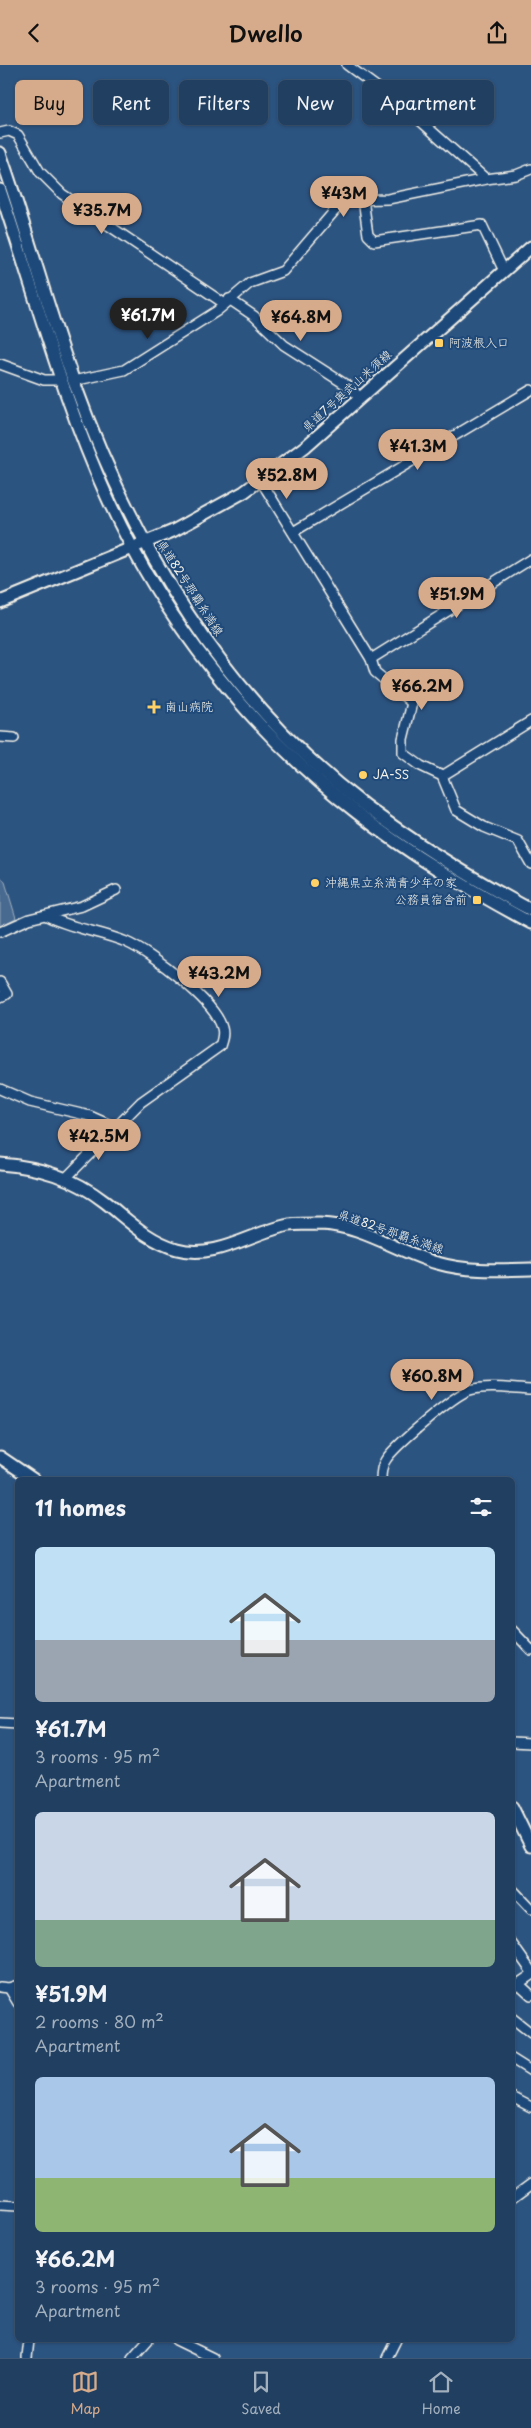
<!DOCTYPE html>
<meta charset="utf-8">
<style>
:root{--surface:#213f61;--page:#294667;--text:#f1f3f6;--muted:#a2afbd;--line:#3e5876;--accent:#d6ab8b}
body{margin:0;font-family:"Playpen Sans","Klee One",sans-serif;background:var(--page);color:var(--text);height:100vh;display:flex;flex-direction:column;font-size:19px;white-space:nowrap}
*{box-sizing:border-box;margin:0}
p{font-size:16px;color:var(--muted)}
.icon{flex:none;width:28px;height:28px;fill:none;stroke:currentColor;stroke-width:2;stroke-linecap:round;stroke-linejoin:round}
.map{position:relative;flex:1;overflow:hidden}
.sheet{position:absolute;left:15px;top:1412px;width:500px;height:865px;display:flex;flex-direction:column;background:var(--surface);border-radius:8px;box-shadow:0 1px 4px #0004,0 0 0 1px var(--line)}
.sheet>*{flex:none}
.hud{position:absolute;left:15px;top:15px;width:501px;height:45px;display:flex;gap:10px}
.price{position:absolute;translate:-50% -42px;padding:0 11px;border-radius:18px;background:var(--accent);color:#111;font-size:16px;line-height:32px;filter:drop-shadow(0 1px 2px #0008)}
.price::after{content:'';position:absolute;left:50%;top:30px;width:15px;height:11px;margin-left:-8px;background:inherit;clip-path:polygon(0 0,100% 0,50% 100%)}
.price.current{background:#222;color:#fff}
ul{padding:0;list-style:none}
li{display:grid;align-content:center;gap:10px;height:265px;padding:0 20px}
li span{display:grid;place-items:center;height:155px;border-radius:8px;color:#555}
li>.icon{margin-inline-start:auto}
span .icon{width:90px;height:90px;fill:#fffc;stroke-width:1}
li b{font-size:21px}
h2{display:flex;justify-content:space-between;align-items:center;height:60px;padding:0 20px;font-size:21px}
.pill{padding:0 18px;border-radius:8px;background:var(--surface);box-shadow:0 1px 4px #0004,0 0 0 1px var(--line);font-size:18px;line-height:45px}
.pill.current{background:var(--accent);color:#111}
header{display:flex;justify-content:space-between;align-items:center;height:65px;padding:0 20px;background:var(--accent);color:#111;font-size:22px;font-weight:600}
.menu{display:flex;justify-content:space-around;align-items:center;height:70px;border-top:1px solid var(--line);background:var(--surface);font-size:14px;color:var(--muted)}
.menu a{display:grid;justify-items:center;gap:2px}
.menu .current{color:var(--accent)}
.map>svg:first-child{display:block}
</style>
<header><svg class="icon" aria-label="back" viewBox="0 0 24 24"><path d="M15 5l-7 7 7 7"/></svg>Dwello<svg class="icon" aria-label="share" viewBox="0 0 24 24"><path d="M12 15V3M7 8l5-5 5 5M5 13v7h14v-7"/></svg></header>
<div class="map">
<svg width="531" height="2293" viewBox="0 0 531 2293">
<rect width="100%" height="100%" fill="#2c5481"/>
<filter id="ink" filterUnits="userSpaceOnUse"><feTurbulence type="fractalNoise" baseFrequency=".02" numOctaves="2"/><feDisplacementMap in="SourceGraphic" scale="10" xChannelSelector="R" yChannelSelector="G"/><feConvolveMatrix kernelMatrix="1 2 1 2 8 2 1 2 1" color-interpolation-filters="sRGB"/></filter>
<g filter="url(#ink)">
<polygon fill="#496b90" stroke="#9eaebc" points="0,811 5,817 16,853 0,861"/>
<g fill="none" stroke-linecap="round" stroke-linejoin="round">
<defs>
<g id="minor">
<polyline points="347,0 408,45 486,114"/>
<polyline points="0,68 9,66 18,70 40,107 62,129 225,239"/>
<polyline points="363,134 368,170 374,176 482,160 504,206"/>
<polyline points="229,234 254,251 284,280 351,323 360,333"/>
<polyline points="0,299 44,315 61,315"/>
<polyline points="73,316 124,305 217,246 250,218 283,206 337,143 347,135 388,134 486,114 516,110 531,104"/>
<polyline points="261,416 371,594 375,607 412,638 403,674 403,688 421,701 442,711 456,745 484,762 518,776 531,799"/>
<polyline points="293,467 531,325"/>
<polyline points="371,594 531,494"/>
<polyline points="0,672 14,673"/>
<polyline points="442,711 531,656"/>
<path d="M47 851C72 864 100 866 126 877 151 888 216 937 222 963 224 969 222 975 220 981L141 1037 66 1113"/>
<polyline points="0,867 29,854 82,841 116,825"/>
<polyline points="0,917 7,929 0,932"/>
<polyline points="0,1024 30,1037 90,1051 115,1062"/>
<path d="M381 1415C381 1409 381 1402 385 1396 392 1383 455 1329 470 1325 488 1320 512 1324 531 1325"/>
<polyline points="512,1565 531,1585"/>
<polyline points="0,1658 18,1659"/>
<polyline points="512,1677 531,1678"/>
<polyline points="512,1824 531,1844"/>
<polyline points="512,1879 531,1906"/>
<polyline points="519,1919 531,1930"/>
<polyline points="0,1922 9,1923 18,1920"/>
<polyline points="9,1923 18,1938"/>
<polyline points="512,1923 531,1910"/>
<polyline points="512,1953 531,1968"/>
<polyline points="512,1994 531,2006"/>
<polyline points="512,2032 531,2042"/>
<polyline points="512,2133 531,2119"/>
<polyline points="0,2140 18,2141"/>
<polyline points="176,2275 213,2293"/>
<polyline points="27,2293 29,2275"/>
<polyline points="132,2293 148,2275"/>
<polyline points="387,2293 396,2275"/>
</g>
<g id="major">
<path d="M0 88C27 164 47 242 74 317 133 481 224 633 364 740 417 780 473 814 531 845"/>
<path d="M0 125C35 228 62 333 107 432 163 555 249 664 356 747 410 790 470 825 531 858"/>
<polyline points="0,537 173,466 244,427 306,381 531,182"/>
<path d="M0 1099C39 1102 73 1112 105 1137 128 1155 148 1176 177 1184 216 1195 252 1167 289 1160 299 1159 310 1159 320 1159 361 1160 398 1187 437 1198 468 1207 499 1205 531 1204"/>
<polyline points="0,1392 34,1415"/>
<polyline points="512,1742 531,1781"/>
</g>
</defs>
<use href="#minor" stroke="#f4f1e8" stroke-width="12"/>
<use href="#major" stroke="#f4f1e8" stroke-width="15"/>
<use href="#minor" stroke="#1f4a7a" stroke-width="9"/>
<use href="#major" stroke="#1f4a7a" stroke-width="11"/>
</g>
</g>
<g fill="#ffd166" stroke="#1f4a7a" stroke-width="2">
<rect x="434" y="273" width="10" height="10" rx="2.5"/>
<path d="M151.5 634.5h5v5h5v5h-5v5h-5v-5h-5v-5h5z"/>
<circle cx="363" cy="710" r="5"/>
<circle cx="315" cy="818" r="5"/>
<rect x="472" y="830" width="10" height="10" rx="2.5"/>
</g>
<g text-anchor="middle" stroke-width="4" stroke-linejoin="round" paint-order="stroke">
<g font-size="12" fill="#f4f1e8" stroke="#1f4a7a" text-anchor="start">
<text x="449" y="282">阿波根入口</text>
<text x="165" y="646">南山病院</text>
<text x="373" y="714">JA-SS</text>
<text x="325" y="822">沖縄県立糸満青少年の家</text>
<text x="467" y="839" text-anchor="end">公務員宿舎前</text>
</g>
<g font-size="12" fill="#f4f1e8" stroke="#1f4a7a">
<text transform="translate(347 326) rotate(-42)" y="4">県道7号奥武山米須線</text>
<text transform="translate(190 523) rotate(57)" y="4">県道82号那覇糸満線</text>
<text transform="translate(391 1167) rotate(19)" y="4">県道82号那覇糸満線</text>
</g>
</g>
</svg>
<b class="price" style="left:344px;top:153px">¥43M</b>
<b class="price" style="left:102px;top:170px">¥35.7M</b>
<b class="price current" style="left:148px;top:275px">¥61.7M</b>
<b class="price" style="left:301px;top:277px">¥64.8M</b>
<b class="price" style="left:418px;top:406px">¥41.3M</b>
<b class="price" style="left:287px;top:435px">¥52.8M</b>
<b class="price" style="left:457px;top:554px">¥51.9M</b>
<b class="price" style="left:422px;top:646px">¥66.2M</b>
<b class="price" style="left:219px;top:933px">¥43.2M</b>
<b class="price" style="left:99px;top:1096px">¥42.5M</b>
<b class="price" style="left:432px;top:1336px">¥60.8M</b>
<div class="hud">
<a class="pill current">Buy</a>
<a class="pill">Rent</a>
<a class="pill">Filters</a>
<a class="pill">New</a>
<a class="pill">Apartment</a>
</div>
<section class="sheet">
<h2>11 homes<svg class="icon" aria-label="filters" viewBox="0 0 24 24"><path d="M4 7h16M4 17h16"/><circle cx="9" cy="7" r="2"/><circle cx="15" cy="17" r="2"/></svg></h2>
<ul>
<li><span style="background:linear-gradient(#bfe0f5 60%,#9aa5b1 0)"><svg class="icon" aria-label="home" viewBox="0 0 24 24"><path d="M3 11l9-7 9 7M6 9v11h12V9"/></svg></span><div><b>¥61.7M</b><p>3 rooms · 95 m²</p><p>Apartment</p></div></li>
<li><span style="background:linear-gradient(#c9d6e8 70%,#7fa58c 0)"><svg class="icon" aria-label="home" viewBox="0 0 24 24"><path d="M3 11l9-7 9 7M6 9v11h12V9"/></svg></span><div><b>¥51.9M</b><p>2 rooms · 80 m²</p><p>Apartment</p></div></li>
<li><span style="background:linear-gradient(#a9c7e8 65%,#8fb573 0)"><svg class="icon" aria-label="home" viewBox="0 0 24 24"><path d="M3 11l9-7 9 7M6 9v11h12V9"/></svg></span><div><b>¥66.2M</b><p>3 rooms · 95 m²</p><p>Apartment</p></div></li>
</ul>
</section>
</div>
<nav class="menu">
<a class="current"><svg class="icon" aria-label="map" viewBox="0 0 24 24"><path d="M3 6l6-2 6 2 6-2v14l-6 2-6-2-6 2zM9 4v14M15 6v14"/></svg>Map</a>
<a><svg class="icon" aria-label="saved" viewBox="0 0 24 24"><path d="M7 4h10v16l-5-4-5 4z"/></svg>Saved</a>
<a><svg class="icon" aria-label="home" viewBox="0 0 24 24"><path d="M3 11l9-7 9 7M6 9v11h12V9"/></svg>Home</a>
</nav>
